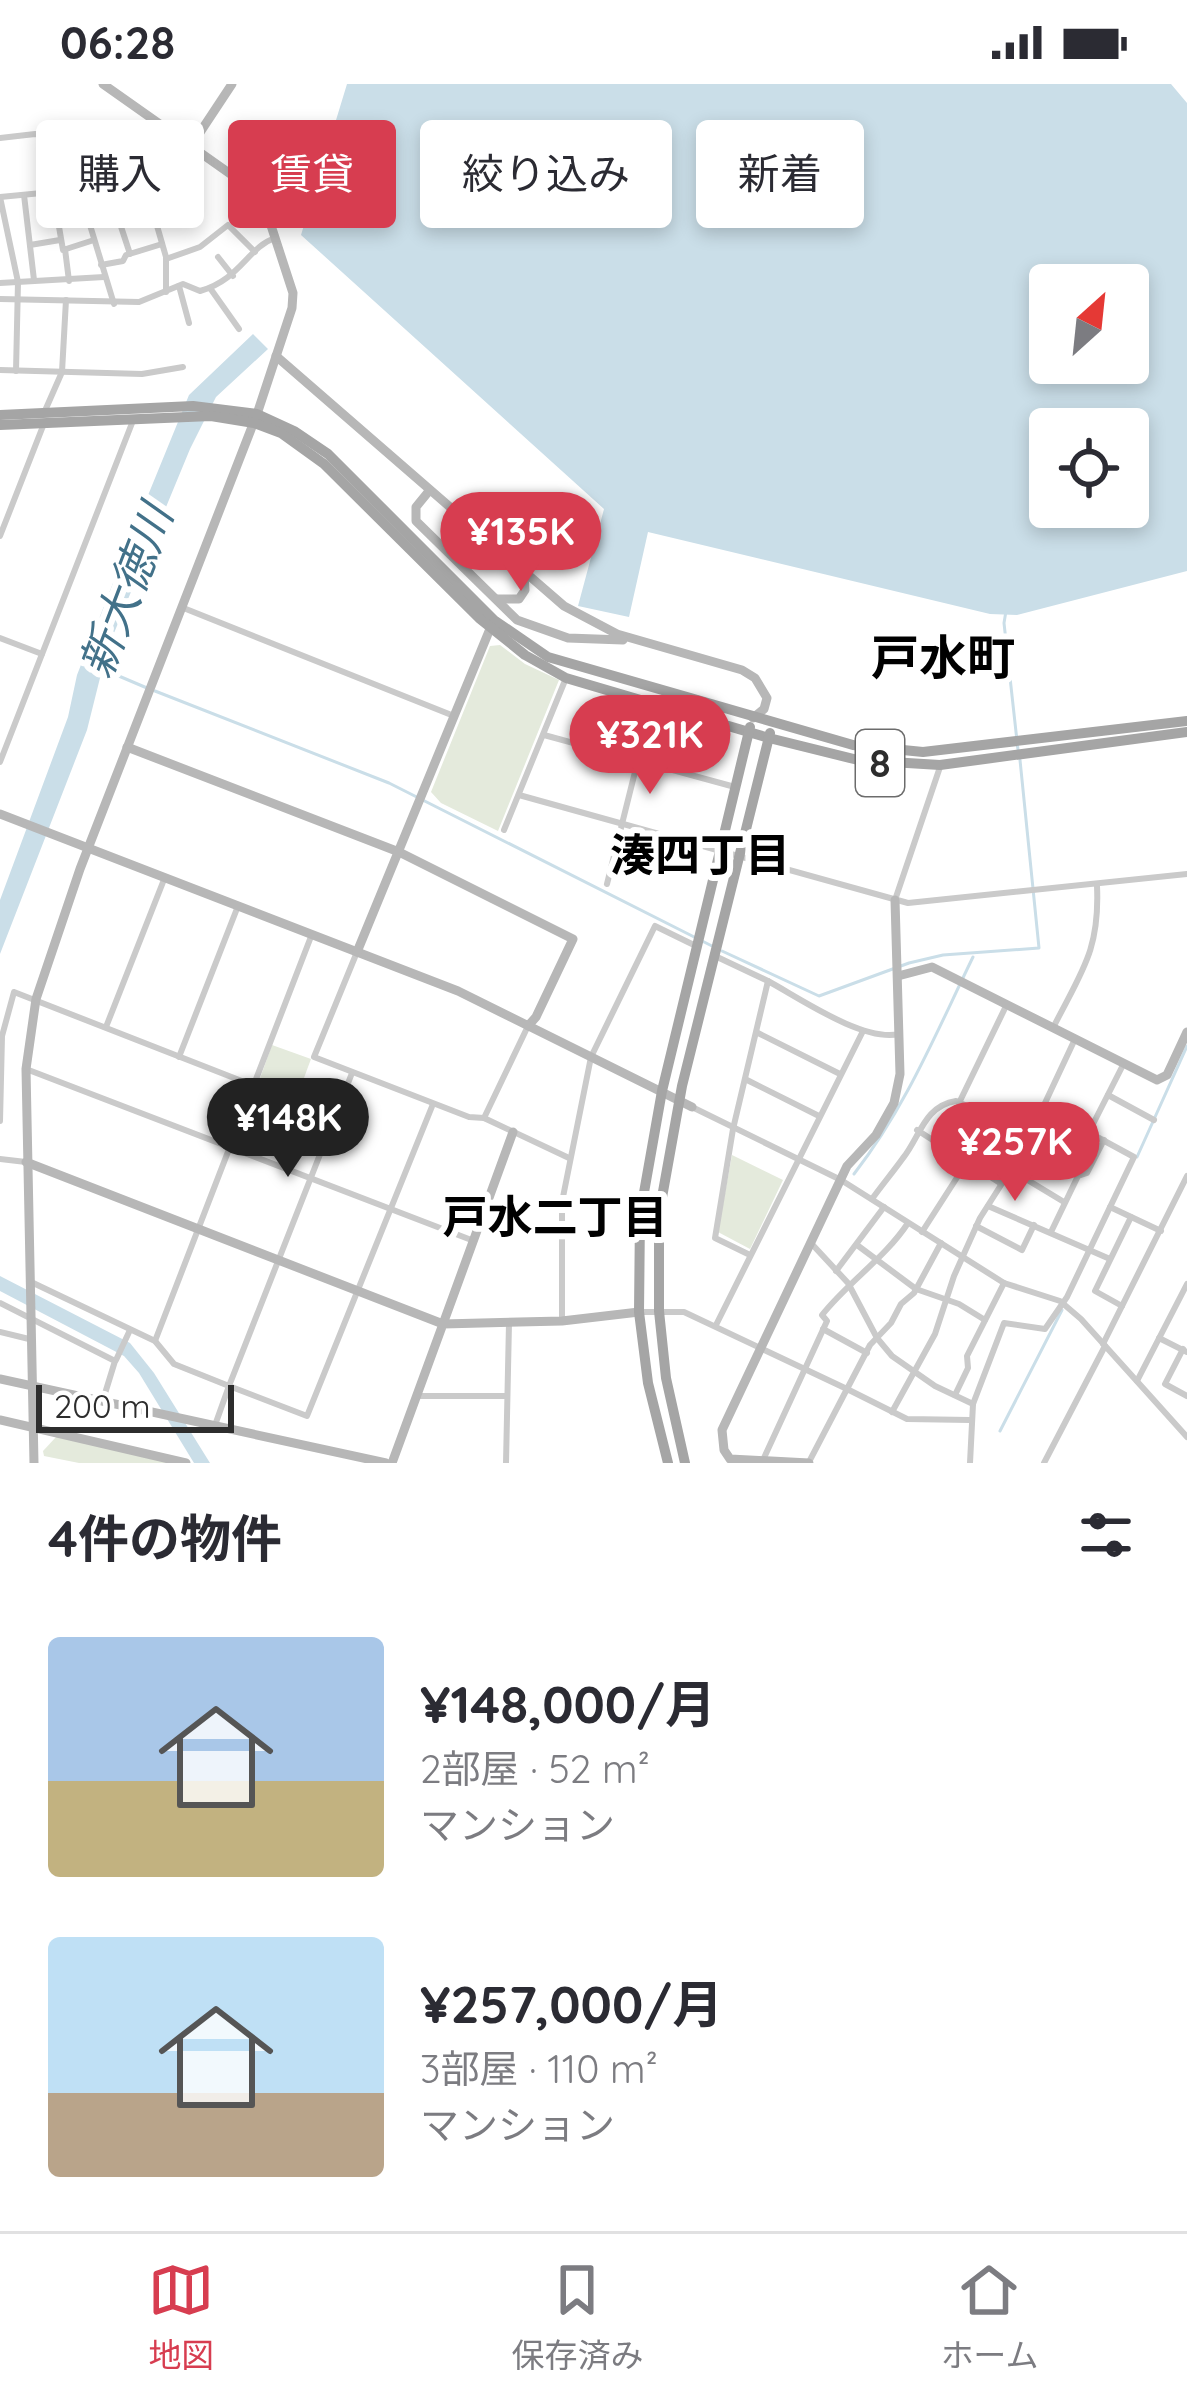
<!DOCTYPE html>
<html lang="ja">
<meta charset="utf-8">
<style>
:root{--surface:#fff;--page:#f2f2f3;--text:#2b2b33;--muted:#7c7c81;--line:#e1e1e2;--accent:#d73d50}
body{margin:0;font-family:Quicksand,"Noto Sans JP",sans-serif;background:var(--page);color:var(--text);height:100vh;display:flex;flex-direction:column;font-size:45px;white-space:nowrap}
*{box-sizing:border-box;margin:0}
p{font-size:39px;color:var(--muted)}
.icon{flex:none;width:66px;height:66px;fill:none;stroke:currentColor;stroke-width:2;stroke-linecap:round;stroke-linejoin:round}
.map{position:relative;height:1379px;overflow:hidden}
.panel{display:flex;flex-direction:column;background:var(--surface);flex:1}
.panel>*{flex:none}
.top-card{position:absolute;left:36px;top:36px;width:1116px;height:108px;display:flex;gap:24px}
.needle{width:78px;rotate:27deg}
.fabs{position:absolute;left:1029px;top:180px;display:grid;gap:24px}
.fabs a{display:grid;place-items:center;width:120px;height:120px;border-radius:12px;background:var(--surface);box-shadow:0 6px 18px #0003;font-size:60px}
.scale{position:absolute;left:36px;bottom:30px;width:198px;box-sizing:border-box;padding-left:12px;border:6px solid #2d2d2d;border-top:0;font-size:33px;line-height:42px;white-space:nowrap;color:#2d2d2d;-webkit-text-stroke:9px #fff;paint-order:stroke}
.price{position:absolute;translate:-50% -102px;padding:0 27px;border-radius:42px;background:var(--accent);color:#fff;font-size:39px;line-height:78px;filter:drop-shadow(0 3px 6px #0008)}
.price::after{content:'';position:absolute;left:50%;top:72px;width:36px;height:27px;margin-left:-18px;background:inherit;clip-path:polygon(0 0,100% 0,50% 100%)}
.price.on{background:#222;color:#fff}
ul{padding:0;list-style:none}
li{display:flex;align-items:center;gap:36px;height:300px;padding:0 48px}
li span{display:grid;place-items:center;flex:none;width:336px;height:240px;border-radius:12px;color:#555}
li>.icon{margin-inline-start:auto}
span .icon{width:144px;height:144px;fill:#fffc;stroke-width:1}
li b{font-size:51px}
h2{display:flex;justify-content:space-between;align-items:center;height:144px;padding:0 48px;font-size:51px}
.pill{padding:0 42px;border-radius:12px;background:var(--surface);box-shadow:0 6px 18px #0003;font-size:42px;line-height:108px}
.pill.on{background:var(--accent);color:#fff}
.status{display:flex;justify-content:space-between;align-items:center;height:84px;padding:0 60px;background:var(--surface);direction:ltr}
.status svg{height:33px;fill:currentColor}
.menu{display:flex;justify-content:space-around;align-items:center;height:168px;border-top:3px solid var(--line);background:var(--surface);font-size:33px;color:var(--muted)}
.menu a{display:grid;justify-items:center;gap:6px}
.menu .on{color:var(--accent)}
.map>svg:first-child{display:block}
</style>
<div class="status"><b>06:28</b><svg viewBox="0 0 49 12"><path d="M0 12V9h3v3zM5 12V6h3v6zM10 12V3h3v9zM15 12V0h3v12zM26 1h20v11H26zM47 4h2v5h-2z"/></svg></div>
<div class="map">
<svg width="1187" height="1379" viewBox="0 0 1187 1379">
<rect width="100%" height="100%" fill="#fff"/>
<g fill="#e4eadc">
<polygon points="500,561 525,580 559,596 498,747 441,719 431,708 490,562"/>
<polygon points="272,961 311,975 292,1026 254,1011"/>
<polygon points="732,1071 783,1096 750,1165 718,1148"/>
<polygon points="57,1352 171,1379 79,1379 44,1372 43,1367"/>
</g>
<g fill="#cadee8" fill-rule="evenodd">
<path d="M347 0H1171L1187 19V487L1017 531 990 530 648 448 629 533 578 522 604 425 301 151ZM1128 201V279H1050V201ZM1128 345V423H1050V345Z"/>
<polygon points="253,250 268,265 216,313 190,365 107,566 87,646 0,870 0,816 68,633 77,591 133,448 189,311"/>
<polygon points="0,1192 130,1259 154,1289 210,1379 194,1379 139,1289 124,1272 0,1207"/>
</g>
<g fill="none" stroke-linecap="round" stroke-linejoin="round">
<g stroke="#cadee8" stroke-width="3">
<polyline points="1006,527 1004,539 1018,666"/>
<polyline points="100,584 147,604"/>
<polyline points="155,607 389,699 714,863"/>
<polyline points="722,867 819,912 909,879 943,871 1039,864 1020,676"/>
<polyline points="1137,1073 1187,962"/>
<path d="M854 1090C906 1023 936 949 973 873"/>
<polyline points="1000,1347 1062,1226"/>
</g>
<g stroke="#cacaca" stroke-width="6">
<polyline points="0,54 35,50 96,52 139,69 176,66 184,57"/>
<polyline points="136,69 166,173 166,208"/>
<polyline points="108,103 130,170"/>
<polyline points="79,105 114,220"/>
<polyline points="53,108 63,166 94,156"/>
<polyline points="24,111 34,196"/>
<polyline points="30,161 60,156"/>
<polyline points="65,165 69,197"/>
<polyline points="218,173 233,192"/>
<polyline points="166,175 200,163 228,141 255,168"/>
<polyline points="101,181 123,177 126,171 162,160"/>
<polyline points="0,199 104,193"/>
<polyline points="179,202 189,239"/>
<polyline points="210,204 239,245"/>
<path d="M0 215 139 218 183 200 200 207C240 196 248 163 275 154"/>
<polyline points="0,286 142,290 183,283"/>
<polyline points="16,287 18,198 0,113 146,99 188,89 205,71"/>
<polyline points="44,329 62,288 66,216"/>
<polyline points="0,452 43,342"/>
<polyline points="181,523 454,632"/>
<polyline points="0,554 42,570"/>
<polyline points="544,651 735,703"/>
<polyline points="0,678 134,334"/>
<polyline points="519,711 908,819 1187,790"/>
<polyline points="504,746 566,594"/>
<polyline points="607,800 638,676"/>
<polyline points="895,816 940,683"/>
<polyline points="357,868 314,973 469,1033 484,1034 569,1074"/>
<polyline points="715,872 768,897"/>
<polyline points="106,943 165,793"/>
<path d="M1053 944C1081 888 1100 867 1097 802"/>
<polyline points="758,949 840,990"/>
<polyline points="179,973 238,822"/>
<polyline points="26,985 474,1157"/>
<polyline points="747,996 819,1032"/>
<polyline points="1108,1011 1154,1036"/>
<polyline points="959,1019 1007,920"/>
<polyline points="692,1023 841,1096 1004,1199 1060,1217 1081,1235 1187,1353"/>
<polyline points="484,1034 528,942"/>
<polyline points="0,1037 2,952 14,908 252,1001"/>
<polyline points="917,1046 1000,1099"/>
<polyline points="1089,1048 1124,979"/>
<polyline points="1024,1061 1078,1092"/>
<polyline points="0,1075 26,1078"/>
<polyline points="1011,1086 1064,1118"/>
<path d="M872 1115C882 1101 893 1088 903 1074 920 1053 924 1022 956 1017L1029 1051"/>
<polyline points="988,1122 1110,1175"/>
<polyline points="1110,1123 1161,1147"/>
<polyline points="976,1142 1022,1166 1034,1141"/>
<polyline points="922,1148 967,1078"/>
<polyline points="1051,1148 1078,1092 1087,1089 1104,1056"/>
<polyline points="810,1158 848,1199 877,1254 892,1272 935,1302 973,1320"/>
<polyline points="857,1161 916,1205 959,1220 985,1236"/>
<path d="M750 1171 715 1154 733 1045 768 897C801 915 863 958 899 950"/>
<polyline points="836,1187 884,1123"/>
<polyline points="29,1197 155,1257 174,1280 229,1302 352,989"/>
<polyline points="0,1219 115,1277 103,1316"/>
<polyline points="1122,1222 1095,1207 1131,1133"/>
<polyline points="639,1228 684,1228 847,1305 870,1261 891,1239 901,1220 914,1209 941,1159"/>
<polyline points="562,1237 562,1118 591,973 655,842 696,862"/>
<polyline points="716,1241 863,947"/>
<polyline points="823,1245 867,1269"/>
<polyline points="0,1248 29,1255"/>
<polyline points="1159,1254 1187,1268"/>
<polyline points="155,1257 312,850"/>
<polyline points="1103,1260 1187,1092"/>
<polyline points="1183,1265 1165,1300 1187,1312"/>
<polyline points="116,1276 130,1246"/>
<polyline points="1137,1297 1187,1200"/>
<polyline points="955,1311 968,1284 967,1272 1004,1199"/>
<polyline points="418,1312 505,1312"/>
<polyline points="892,1328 935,1250 954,1192 980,1134 1022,1068 1075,955"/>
<polyline points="214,1344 229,1302 307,1332 433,1020"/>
<path d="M763 1376 827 1237 822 1231C848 1198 885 1174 908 1139"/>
<polyline points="809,1378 847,1305 907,1335 970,1336"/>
<polyline points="506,1379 509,1239"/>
<polyline points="970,1379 973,1320 1004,1239 1045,1245 1067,1213 1134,1073 1042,1023"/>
<polyline points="1044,1379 1105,1262"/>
</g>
<g stroke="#b7b7b7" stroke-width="9">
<polyline points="191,62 232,0"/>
<polyline points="276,272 564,522 617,550 742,586 755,594 767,614 764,625 753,634"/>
<polyline points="429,407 416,423 416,437 517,536 568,554 623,556"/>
<polyline points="497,515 519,515 525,506 524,491"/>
<polyline points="127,663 399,768 573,855 536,933 528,942"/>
<polyline points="0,730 458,907 692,1023"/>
<polyline points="357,868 492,540"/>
<polyline points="898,892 932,883 1157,996 1167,991 1187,948"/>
<polyline points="26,1078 443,1240 513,1048"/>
<polyline points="0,1295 386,1379"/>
<polyline points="0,1336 186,1379"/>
<polyline points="34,1379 26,985 36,915 80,785 257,330 292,224 293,209 265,123 256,108 103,0"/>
<polyline points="392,1379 443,1240 562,1237 639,1228"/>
<polyline points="809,1379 730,1375 724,1366 722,1346 847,1082 876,1051 894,1019 900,990 895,816"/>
</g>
<g stroke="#a5a5a5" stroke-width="10">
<polyline points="0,331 193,322 257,330 294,347 328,370 494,536 548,573 853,661 923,668 1187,637"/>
<polyline points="0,341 211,332 254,339 281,349 324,380 479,534 525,571 566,594 769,654 858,676 940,681 1187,648"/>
<polyline points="668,1379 648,1299 639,1228 640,1131 662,1007 750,643"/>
<polyline points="685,1379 666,1294 659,1227 659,1130 682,1002 770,649"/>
</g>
</g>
<g text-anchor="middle" stroke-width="12" stroke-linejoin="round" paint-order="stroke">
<rect fill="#fff" stroke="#6c6c6c" stroke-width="3" x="856" y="646" width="48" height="66" rx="9"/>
<g font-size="39" font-weight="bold" fill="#2d2d2d">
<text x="880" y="693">8</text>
</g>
<g font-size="45" font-style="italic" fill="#427189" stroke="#fff">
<text transform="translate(126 507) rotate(-69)" y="16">新大徳川</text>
</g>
<g font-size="45" font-weight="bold" fill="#000" stroke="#fff">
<text x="700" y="787">湊四丁目</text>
<text x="555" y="1149">戸水二丁目</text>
</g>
<g font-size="48" font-weight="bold" fill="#000" stroke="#fff">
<text x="943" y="591">戸水町</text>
</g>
</g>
</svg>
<div class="fabs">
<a><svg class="needle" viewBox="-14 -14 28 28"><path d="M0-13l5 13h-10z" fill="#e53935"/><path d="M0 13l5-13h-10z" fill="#7c7c81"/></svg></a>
<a><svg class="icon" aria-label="locate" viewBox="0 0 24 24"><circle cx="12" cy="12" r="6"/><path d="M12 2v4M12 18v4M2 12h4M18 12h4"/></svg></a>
</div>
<div class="scale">200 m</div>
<b class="price" style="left:521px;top:510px">¥135K</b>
<b class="price" style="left:650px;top:713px">¥321K</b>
<b class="price on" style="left:288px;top:1096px">¥148K</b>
<b class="price" style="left:1015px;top:1120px">¥257K</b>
<div class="top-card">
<a class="pill">購入</a>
<a class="pill on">賃貸</a>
<a class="pill">絞り込み</a>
<a class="pill">新着</a>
</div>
</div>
<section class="panel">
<h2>4件の物件<svg class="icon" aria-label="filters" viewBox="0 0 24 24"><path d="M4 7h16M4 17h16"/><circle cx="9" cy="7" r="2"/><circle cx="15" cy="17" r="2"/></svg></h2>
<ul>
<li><span style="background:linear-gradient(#a9c7e8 60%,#c2b280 0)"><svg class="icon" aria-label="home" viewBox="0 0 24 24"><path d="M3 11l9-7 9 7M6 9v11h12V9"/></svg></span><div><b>¥148,000/月</b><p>2部屋 · 52 m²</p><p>マンション</p></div></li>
<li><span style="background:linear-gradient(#bfe0f5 65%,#b9a48a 0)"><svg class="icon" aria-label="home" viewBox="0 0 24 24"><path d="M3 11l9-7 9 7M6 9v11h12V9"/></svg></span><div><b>¥257,000/月</b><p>3部屋 · 110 m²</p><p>マンション</p></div></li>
</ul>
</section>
<nav class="menu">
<a class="on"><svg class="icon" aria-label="map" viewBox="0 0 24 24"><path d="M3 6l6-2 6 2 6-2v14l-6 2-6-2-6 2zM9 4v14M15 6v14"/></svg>地図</a>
<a><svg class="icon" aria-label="saved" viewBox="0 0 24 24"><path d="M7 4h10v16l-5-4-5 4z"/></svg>保存済み</a>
<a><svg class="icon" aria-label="home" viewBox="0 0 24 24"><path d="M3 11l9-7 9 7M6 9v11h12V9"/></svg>ホーム</a>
</nav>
